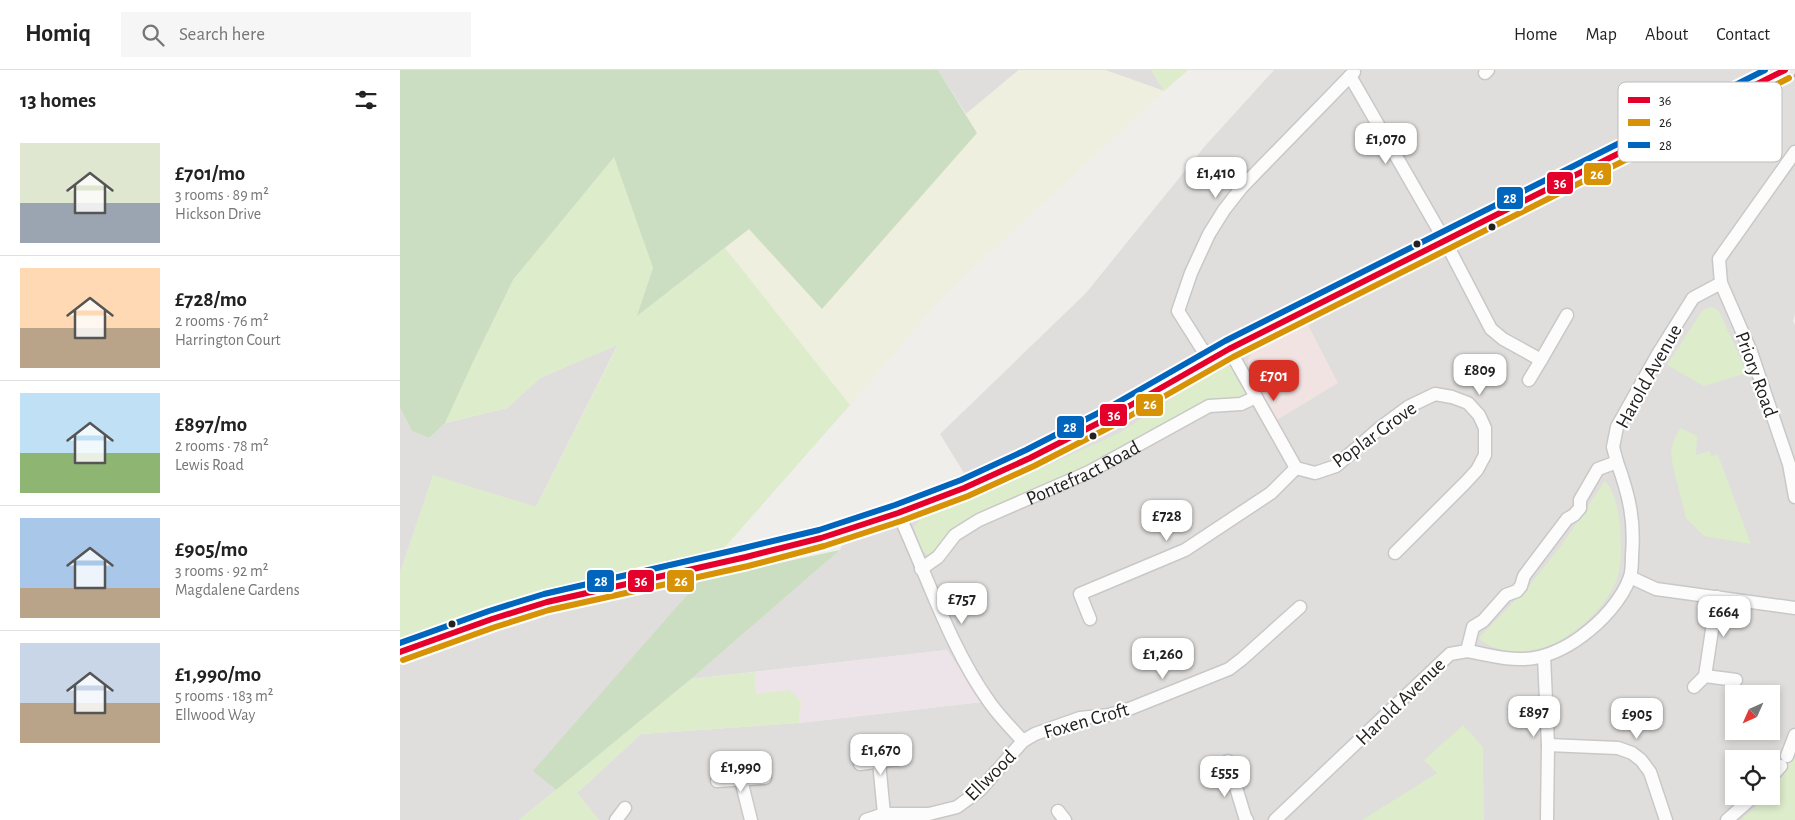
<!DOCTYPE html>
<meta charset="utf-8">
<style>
:root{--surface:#fff;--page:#f6f6f6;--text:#222;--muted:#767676;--line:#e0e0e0;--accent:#d93025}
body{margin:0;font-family:"Alegreya Sans",sans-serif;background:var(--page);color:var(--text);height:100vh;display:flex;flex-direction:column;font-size:19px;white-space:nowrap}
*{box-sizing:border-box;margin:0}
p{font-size:16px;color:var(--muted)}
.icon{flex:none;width:28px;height:28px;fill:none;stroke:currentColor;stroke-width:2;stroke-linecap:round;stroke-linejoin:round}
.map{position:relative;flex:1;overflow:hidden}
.side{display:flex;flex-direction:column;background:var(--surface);width:400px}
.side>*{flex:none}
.needle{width:32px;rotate:225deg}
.controls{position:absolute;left:1325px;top:615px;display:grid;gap:10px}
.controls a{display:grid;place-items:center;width:55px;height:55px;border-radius:0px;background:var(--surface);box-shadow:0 2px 8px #0003;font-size:25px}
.price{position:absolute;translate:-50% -42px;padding:0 11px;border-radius:10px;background:#fff;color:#222;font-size:16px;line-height:32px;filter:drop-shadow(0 1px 2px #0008)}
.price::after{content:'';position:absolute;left:50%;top:30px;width:15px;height:11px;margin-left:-8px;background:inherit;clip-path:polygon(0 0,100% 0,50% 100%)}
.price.current{background:var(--accent);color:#fff}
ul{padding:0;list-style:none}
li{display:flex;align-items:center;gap:15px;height:125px;padding:0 20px}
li+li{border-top:1px solid var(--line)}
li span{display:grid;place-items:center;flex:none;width:140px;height:100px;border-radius:0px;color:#555}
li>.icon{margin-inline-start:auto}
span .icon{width:60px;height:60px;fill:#fffc;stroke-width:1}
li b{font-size:21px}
h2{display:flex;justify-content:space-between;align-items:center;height:60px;padding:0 20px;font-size:21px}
header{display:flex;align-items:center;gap:30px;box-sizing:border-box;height:70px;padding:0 25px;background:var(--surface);border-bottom:1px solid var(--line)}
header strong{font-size:24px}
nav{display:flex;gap:28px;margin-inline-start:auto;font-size:18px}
.search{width:350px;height:45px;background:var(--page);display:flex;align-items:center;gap:12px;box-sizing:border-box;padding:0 18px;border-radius:0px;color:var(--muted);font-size:19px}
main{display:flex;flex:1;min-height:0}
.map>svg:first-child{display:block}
</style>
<header>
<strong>Homiq</strong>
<div class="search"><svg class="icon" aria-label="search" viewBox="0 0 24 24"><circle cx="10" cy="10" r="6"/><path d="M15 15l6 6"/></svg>Search here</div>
<nav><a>Home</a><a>Map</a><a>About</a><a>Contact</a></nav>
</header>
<main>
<section class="side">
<h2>13 homes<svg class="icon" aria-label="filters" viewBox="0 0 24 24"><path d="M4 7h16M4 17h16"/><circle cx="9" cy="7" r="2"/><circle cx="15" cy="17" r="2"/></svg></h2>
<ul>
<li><span style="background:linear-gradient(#dfe7d0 60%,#9aa5b1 0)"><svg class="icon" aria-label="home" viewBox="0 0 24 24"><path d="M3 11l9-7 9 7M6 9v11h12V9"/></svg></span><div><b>£701/mo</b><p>3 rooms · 89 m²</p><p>Hickson Drive</p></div></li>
<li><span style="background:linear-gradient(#ffd9b3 60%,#b9a48a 0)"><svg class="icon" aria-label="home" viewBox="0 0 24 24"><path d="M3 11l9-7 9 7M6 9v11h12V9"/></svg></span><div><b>£728/mo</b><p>2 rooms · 76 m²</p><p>Harrington Court</p></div></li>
<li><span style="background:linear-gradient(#bfe0f5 60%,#8fb573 0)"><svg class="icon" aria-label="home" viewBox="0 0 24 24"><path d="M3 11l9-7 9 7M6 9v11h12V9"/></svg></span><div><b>£897/mo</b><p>2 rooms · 78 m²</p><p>Lewis Road</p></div></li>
<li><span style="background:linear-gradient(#a9c7e8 70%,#b9a48a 0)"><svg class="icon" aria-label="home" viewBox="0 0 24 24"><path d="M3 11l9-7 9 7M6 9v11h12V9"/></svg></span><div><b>£905/mo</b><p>3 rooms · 92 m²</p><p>Magdalene Gardens</p></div></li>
<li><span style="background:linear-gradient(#c9d6e8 60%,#b9a48a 0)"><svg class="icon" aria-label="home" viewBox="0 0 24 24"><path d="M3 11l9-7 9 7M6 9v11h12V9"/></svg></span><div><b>£1,990/mo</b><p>5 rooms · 183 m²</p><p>Ellwood Way</p></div></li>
</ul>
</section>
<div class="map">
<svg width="1395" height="750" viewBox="0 0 1395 750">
<rect width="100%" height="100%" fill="#f0eeeb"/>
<g fill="#dfdedc" fill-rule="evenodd">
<polygon points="538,0 619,0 566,44"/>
<polygon points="705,0 751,0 764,21"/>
<path d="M874 0H1395V244L1393 251 1395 255V690L1393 689 1371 719V689H1334V726H1366L1362 731 1342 750H199L177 723 241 664 399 653 582 632 547 580 291 609 440 480 453 443 498 431 564 403 540 364 686 223 805 76ZM1334 624H1371V661H1334Z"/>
<polygon points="218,274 136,437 33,406 0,503 0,338 12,361 29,368 45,353 107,338 140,308"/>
<polygon points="325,477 300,510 134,701 156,720 119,750 0,750 0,569 85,539"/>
</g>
<polygon fill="#f1e3e1" points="907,253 938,313 877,350 848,297 848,289 853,281"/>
<polygon fill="#ede4e9" points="547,580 582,632 399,653 401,631 389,620 356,624 355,602"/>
<polygon fill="#efefdf" points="619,0 705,0 764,21 542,227 450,335 325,178 349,159 577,63 566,44"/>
<g fill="#ddeccb">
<polygon points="751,0 788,0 764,21"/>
<polygon points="214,86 253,198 238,245 325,178 450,335 325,477 85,539 0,569 0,503 33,405 136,437 218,275 140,308 107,338 45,353 73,292 113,210"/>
<polygon points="1310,237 1315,238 1320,243 1347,303 1304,316 1267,295 1302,241"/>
<polygon points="821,296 831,297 846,323 843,329 802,335 677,401 533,484 528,485 521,480 514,457 521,449 585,424 721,362"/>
<polygon points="1280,358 1297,366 1296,385 1310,381 1311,386 1318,385 1351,474 1304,466 1286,448 1273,397 1271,380 1275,367"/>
<path d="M1205 411C1215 421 1219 444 1220 457 1221 479 1223 501 1212 520 1201 540 1183 556 1164 568 1141 583 1099 588 1079 568L1128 517 1161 476Z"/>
<polygon points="355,602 356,624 389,620 401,631 399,653 241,664 177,723 199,750 119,750 291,609"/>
<polygon points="1063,655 1083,677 1084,750 962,750 1037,703 1024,690"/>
<polygon points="1393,689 1395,690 1395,750 1342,750 1366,726 1371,726 1371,719"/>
</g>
<g fill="#cbdec1">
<polygon points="0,0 538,0 577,63 422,239 349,159 237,246 253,198 214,87 113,210 73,292 45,353 29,368 12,361 0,338"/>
<polygon points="440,480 291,609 156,720 133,701 300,510"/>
</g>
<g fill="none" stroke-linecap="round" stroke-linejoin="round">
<defs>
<g id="minor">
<polyline points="1085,3 1088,0"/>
<polyline points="950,6 1045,171 1091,259 1103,269 1141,290 1167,245"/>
<polyline points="1395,82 1319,189 1321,213 1351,282 1389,394 1395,427"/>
<polyline points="829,279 896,398"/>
<polyline points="809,290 778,241 791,203 809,164 824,140 842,117 954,2"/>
<polyline points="1129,310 1141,290"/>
<polyline points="896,398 915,403 936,396 981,357 1008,337 1035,324 1052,327 1068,333 1079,345 1085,358 1085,385 1077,400 1065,413 995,483"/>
<path d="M498 443C528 507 549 576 590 633 600 647 612 659 623 671"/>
<path id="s1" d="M521 499 538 487 555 465 579 450 689 402 809 336 841 334 856 327"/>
<polyline points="1230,507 1256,519 1395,538"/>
<polyline points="690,549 680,524 785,480 871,423 896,398"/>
<path d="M1067 581C1086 584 1104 590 1123 589 1144 589 1166 578 1182 566 1201 552 1222 530 1230 507 1232 501 1232 492 1232 485 1235 450 1229 425 1217 392"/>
<polyline points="1144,586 1148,675 1147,750"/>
<polyline points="1305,606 1317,527"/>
<polyline points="1294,617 1305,606 1336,610"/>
<polyline points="1148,675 1218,678 1232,683 1241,690 1250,702 1266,750"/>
<polyline points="1387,686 1395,665"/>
<polyline points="828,691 845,747 847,750"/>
<polyline points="479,692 484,744"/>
<polyline points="460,694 498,689"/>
<polyline points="1371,707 1381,696"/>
<polyline points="341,710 351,750"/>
<polyline points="317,711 365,708"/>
<polyline points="658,741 665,750"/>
<polyline points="216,750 225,738"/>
<polyline points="466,750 484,744 529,744 557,737 580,720 623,671 635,664 680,648 709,645 729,639 829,599 842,589 900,537"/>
<polyline points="875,750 1050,584 1067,581 1073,557 1083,551 1106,525 1117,521 1121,516 1124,506 1167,449 1174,445 1180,438 1180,430 1198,399 1217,392 1213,377 1217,357 1258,284 1293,228 1321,213"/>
<polyline points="1327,750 1354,726"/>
</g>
<polyline id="trunk" points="0,582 92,549 147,532 346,487 421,468 498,443 564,418 630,388 710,347 829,279 1385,0"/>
</defs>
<use href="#minor" stroke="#c9c8c7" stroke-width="15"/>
<use href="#trunk" stroke="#c5a2ac" stroke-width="24"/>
<use href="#minor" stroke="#fdfcfc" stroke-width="12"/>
<use href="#trunk" stroke="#f0e6e4" stroke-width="21"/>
<defs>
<polyline id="bus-1" points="0,582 92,549 147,532 346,487 421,468 498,443 564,418 630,388 710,347 829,279 1385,0"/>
<polyline id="bus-2" points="3,590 95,557 149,540 348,496 424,476 501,451 568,426 634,396 714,355 833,287 1389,8"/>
<polyline id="bus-3" points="0,573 89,541 144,524 344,478 419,460 495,435 561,410 626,380 706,339 825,271 1365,0"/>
</defs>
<use href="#bus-1" stroke="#fff" stroke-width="10"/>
<use href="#bus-2" stroke="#fff" stroke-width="10"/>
<use href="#bus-3" stroke="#fff" stroke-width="10"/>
<use href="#bus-1" stroke="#e4002b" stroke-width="6"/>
<use href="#bus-2" stroke="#d79205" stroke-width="6"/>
<use href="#bus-3" stroke="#0065bd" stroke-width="6"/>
</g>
<g fill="#222" stroke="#fff" stroke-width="2">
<circle cx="1092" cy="157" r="4.5"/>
<circle cx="1017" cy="174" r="4.5"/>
<circle cx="693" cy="366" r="4.5"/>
<circle cx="52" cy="554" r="4.5"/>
</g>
<g text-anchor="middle" stroke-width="4.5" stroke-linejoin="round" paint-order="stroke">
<g font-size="20" fill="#222" stroke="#fff">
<text transform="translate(1357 304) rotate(70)" y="7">Priory Road</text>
<text transform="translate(1248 306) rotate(-61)" y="7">Harold Avenue</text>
<text transform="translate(974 364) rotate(-36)" y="7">Poplar Grove</text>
<text dy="7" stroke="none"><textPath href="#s1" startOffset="191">Pontefract Road</textPath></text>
<text transform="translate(1000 631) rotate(-44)" y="7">Harold Avenue</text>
<text transform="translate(686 650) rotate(-16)" y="7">Foxen Croft</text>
<text transform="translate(590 705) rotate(-45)" y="7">Ellwood</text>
</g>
</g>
<rect x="1218" y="12" width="164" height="80" rx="8" fill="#fff" stroke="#bdbdbd" stroke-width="1"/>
<rect x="1228" y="27" width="22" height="6" fill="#e4002b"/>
<rect x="1228" y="49" width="22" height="7" fill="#d79205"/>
<rect x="1228" y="72" width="22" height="6" fill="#0065bd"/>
<g font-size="14" fill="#222">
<text x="1259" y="35">36</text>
<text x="1259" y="57">26</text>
<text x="1259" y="80">28</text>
</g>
<g stroke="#fff" stroke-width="2">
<rect x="1183" y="92" width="29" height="24" rx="5" fill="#d79205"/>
<rect x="1146" y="101" width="28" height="24" rx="5" fill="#e4002b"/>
<rect x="1096" y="116" width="28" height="24" rx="5" fill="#0065bd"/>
<rect x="735" y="323" width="29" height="24" rx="5" fill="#d79205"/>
<rect x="699" y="333" width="29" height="24" rx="5" fill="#e4002b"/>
<rect x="656" y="345" width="29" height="24" rx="5" fill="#0065bd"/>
<rect x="227" y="499" width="28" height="24" rx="5" fill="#e4002b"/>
<rect x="266" y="499" width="29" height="24" rx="5" fill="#d79205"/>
<rect x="186" y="499" width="29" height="24" rx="5" fill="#0065bd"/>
</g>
<g font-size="14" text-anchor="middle" font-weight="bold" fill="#fff">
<text x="1197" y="109">26</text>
<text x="1160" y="118">36</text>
<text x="1110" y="133">28</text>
<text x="750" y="339">26</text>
<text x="714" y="350">36</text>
<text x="670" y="362">28</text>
<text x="241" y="516">36</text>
<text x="281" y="516">26</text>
<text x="201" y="516">28</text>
</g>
</svg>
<div class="controls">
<a><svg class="needle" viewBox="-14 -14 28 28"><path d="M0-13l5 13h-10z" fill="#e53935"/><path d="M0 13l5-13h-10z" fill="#767676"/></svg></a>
<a><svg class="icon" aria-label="locate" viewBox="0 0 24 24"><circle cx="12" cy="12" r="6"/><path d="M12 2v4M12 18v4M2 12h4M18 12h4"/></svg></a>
</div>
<b class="price" style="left:986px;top:95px">£1,070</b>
<b class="price" style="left:816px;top:129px">£1,410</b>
<b class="price" style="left:1080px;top:326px">£809</b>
<b class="price current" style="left:874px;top:332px">£701</b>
<b class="price" style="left:767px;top:472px">£728</b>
<b class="price" style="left:562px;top:555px">£757</b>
<b class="price" style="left:1324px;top:568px">£664</b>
<b class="price" style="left:763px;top:610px">£1,260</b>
<b class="price" style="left:1134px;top:668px">£897</b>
<b class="price" style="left:1237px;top:670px">£905</b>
<b class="price" style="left:481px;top:706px">£1,670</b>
<b class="price" style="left:341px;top:723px">£1,990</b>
<b class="price" style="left:825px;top:728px">£555</b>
</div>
</main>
